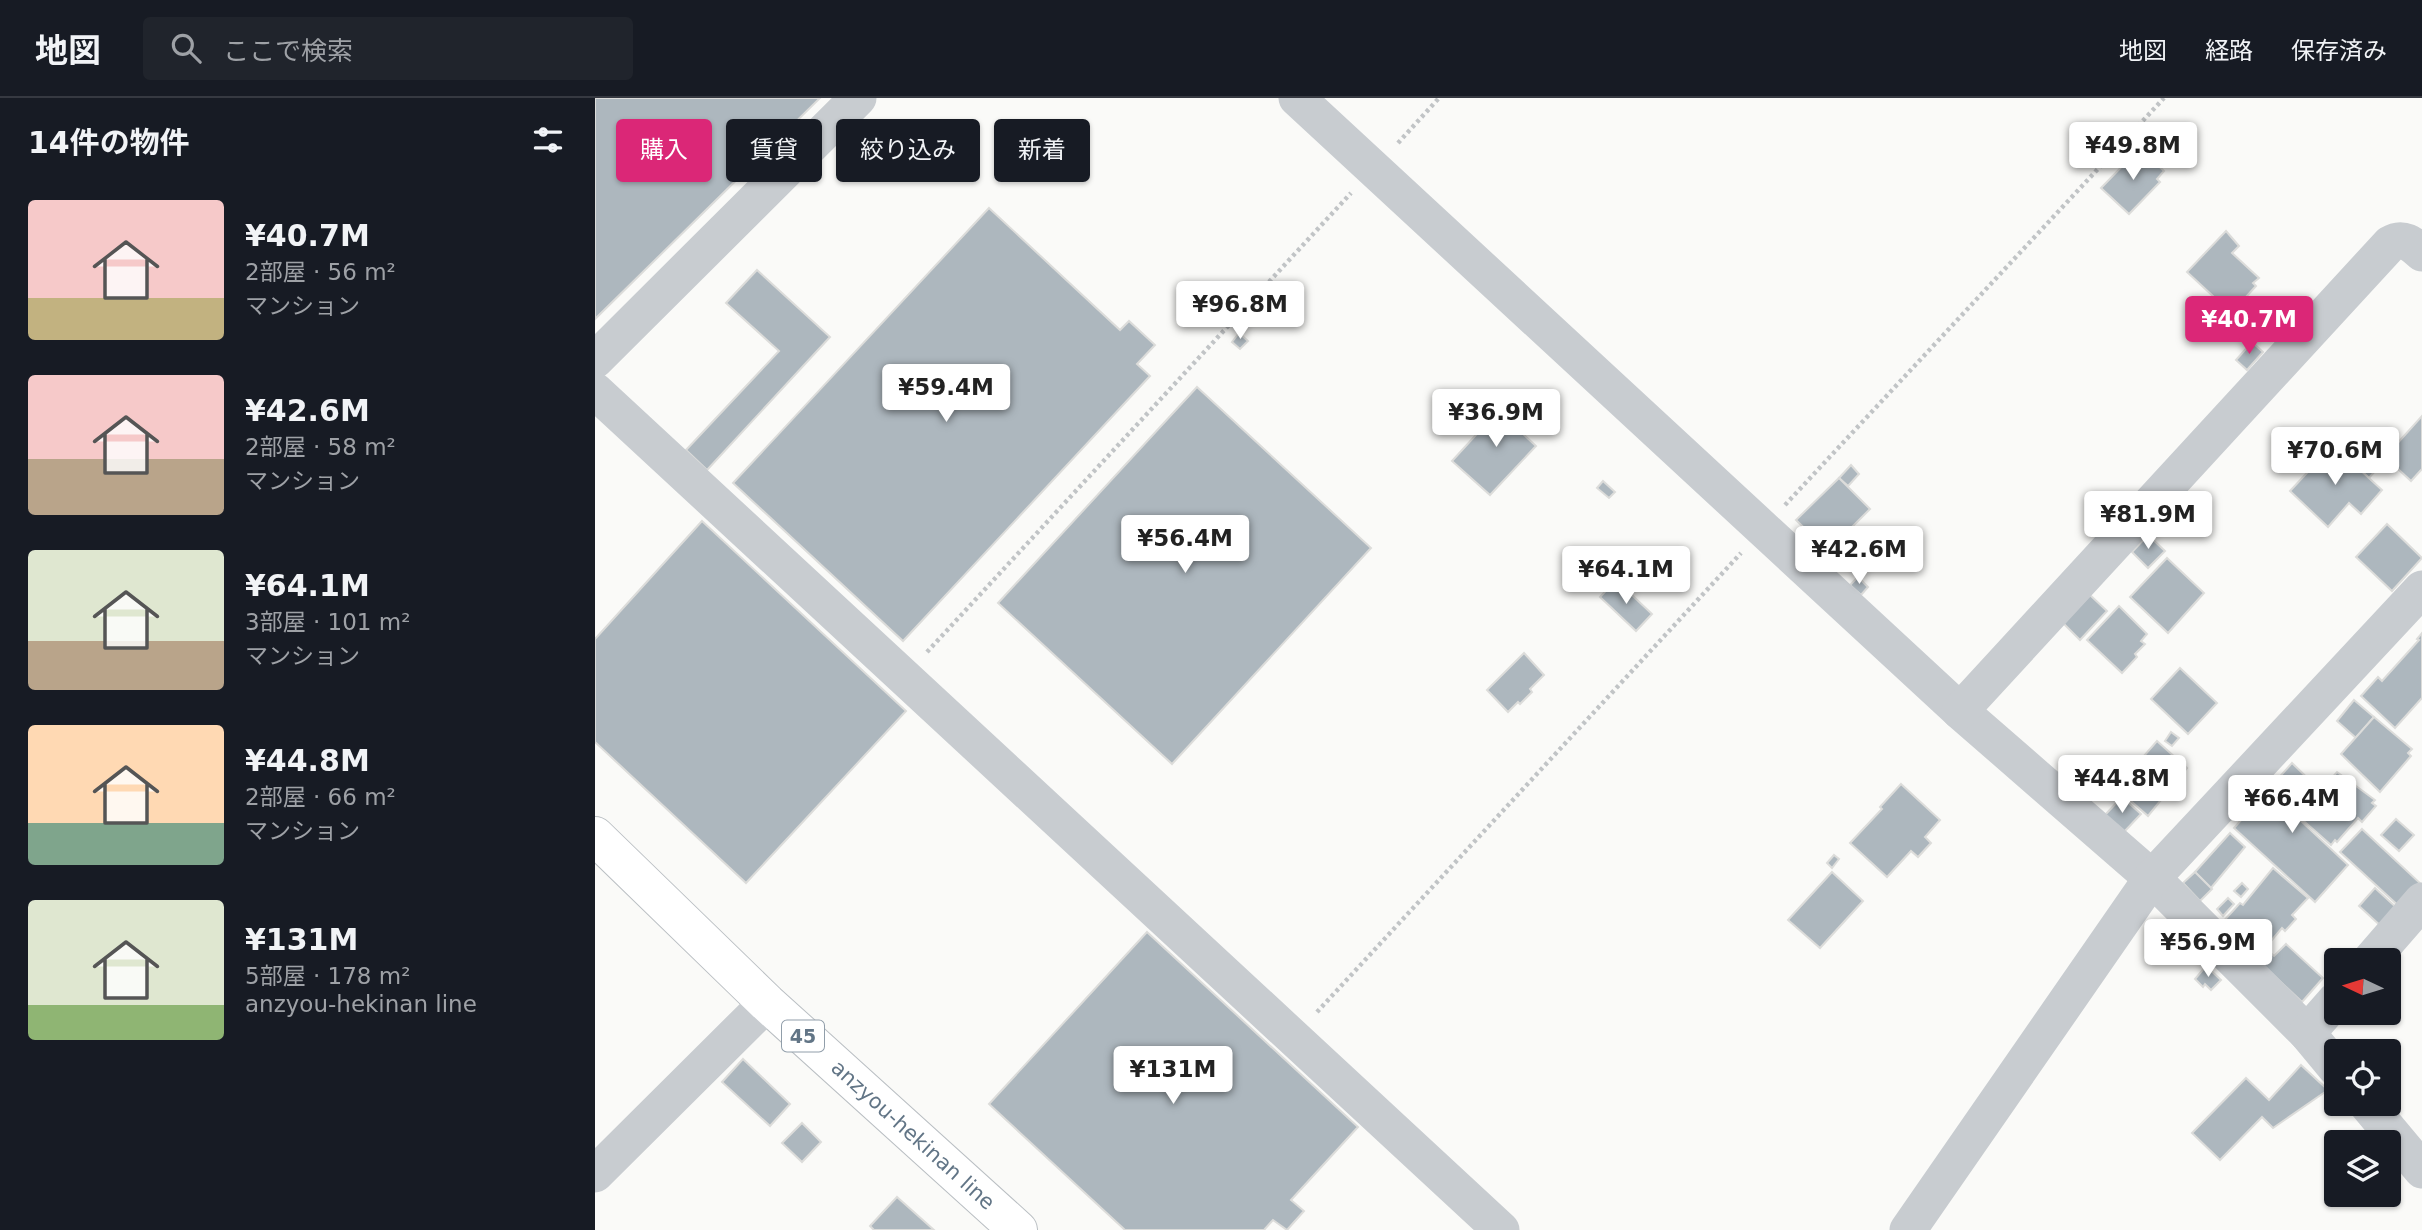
<!DOCTYPE html>
<html lang="ja">
<meta charset="utf-8">
<style>
:root{--surface:#171b24;--page:#20242c;--text:#f1f3f6;--muted:#9ea1a6;--line:#363941;--accent:#db2777}
body{margin:0;font-family:"DejaVu Sans","Noto Sans JP",sans-serif;background:var(--page);color:var(--text);height:100vh;display:flex;flex-direction:column;font-size:26px;white-space:nowrap}
*{box-sizing:border-box;margin:0}
p{font-size:23px;color:var(--muted)}
.icon{flex:none;width:38px;height:38px;fill:none;stroke:currentColor;stroke-width:2;stroke-linecap:round;stroke-linejoin:round}
.map{position:relative;flex:1;overflow:hidden}
.sheet{display:flex;flex-direction:column;background:var(--surface);width:595px}
.sheet>*{flex:none}
.top-card{position:absolute;left:21px;top:21px;width:665px;height:63px;display:flex;gap:14px}
.needle{width:46px;rotate:274deg}
.fabs{position:absolute;left:1729px;top:850px;display:grid;gap:14px}
.fabs a{display:grid;place-items:center;width:77px;height:77px;border-radius:7px;background:var(--surface);box-shadow:0 2px 5px #0004;font-size:35px}
.price{position:absolute;translate:-50% -60px;padding:0 16px;border-radius:7px;background:#fff;color:#222;font-size:23px;line-height:46px;filter:drop-shadow(0 2px 4px #0008)}
.price::after{content:'';position:absolute;left:50%;top:42px;width:21px;height:16px;margin-left:-10px;background:inherit;clip-path:polygon(0 0,100% 0,50% 100%)}
.price.active{background:var(--accent);color:#fff}
ul{padding:0;list-style:none}
li{display:flex;align-items:center;gap:21px;height:175px;padding:0 28px}
li span{display:grid;place-items:center;flex:none;width:196px;height:140px;border-radius:7px;color:#555}
li>.icon{margin-inline-start:auto}
span .icon{width:84px;height:84px;fill:#fffc;stroke-width:1}
li b{font-size:30px}
h2{display:flex;justify-content:space-between;align-items:center;height:84px;padding:0 28px;font-size:30px}
.chip{padding:0 24px;border-radius:7px;background:var(--surface);box-shadow:0 2px 5px #0004;font-size:24px;line-height:63px}
.chip.active{background:var(--accent);color:#fff}
header{display:flex;align-items:center;gap:42px;box-sizing:border-box;height:98px;padding:0 35px;background:var(--surface);border-bottom:2px solid var(--line)}
header strong{font-size:33px}
nav{display:flex;gap:38px;margin-inline-start:auto;font-size:24px}
.search{width:490px;height:63px;background:var(--page);display:flex;align-items:center;gap:18px;box-sizing:border-box;padding:0 24px;border-radius:7px;color:var(--muted);font-size:26px}
main{display:flex;flex:1;min-height:0}
.map>svg:first-child{display:block}
</style>
<header>
<strong>地図</strong>
<div class="search"><svg class="icon" aria-label="search" viewBox="0 0 24 24"><circle cx="10" cy="10" r="6"/><path d="M15 15l6 6"/></svg>ここで検索</div>
<nav><a>地図</a><a>経路</a><a>保存済み</a></nav>
</header>
<main>
<section class="sheet">
<h2>14件の物件<svg class="icon" aria-label="filters" viewBox="0 0 24 24"><path d="M4 7h16M4 17h16"/><circle cx="9" cy="7" r="2"/><circle cx="15" cy="17" r="2"/></svg></h2>
<ul>
<li><span style="background:linear-gradient(#f6c9c9 70%,#c2b280 0)"><svg class="icon" aria-label="home" viewBox="0 0 24 24"><path d="M3 11l9-7 9 7M6 9v11h12V9"/></svg></span><div><b>¥40.7M</b><p>2部屋 · 56 m²</p><p>マンション</p></div></li>
<li><span style="background:linear-gradient(#f6c9c9 60%,#b9a48a 0)"><svg class="icon" aria-label="home" viewBox="0 0 24 24"><path d="M3 11l9-7 9 7M6 9v11h12V9"/></svg></span><div><b>¥42.6M</b><p>2部屋 · 58 m²</p><p>マンション</p></div></li>
<li><span style="background:linear-gradient(#dfe7d0 65%,#b9a48a 0)"><svg class="icon" aria-label="home" viewBox="0 0 24 24"><path d="M3 11l9-7 9 7M6 9v11h12V9"/></svg></span><div><b>¥64.1M</b><p>3部屋 · 101 m²</p><p>マンション</p></div></li>
<li><span style="background:linear-gradient(#ffd9b3 70%,#7fa58c 0)"><svg class="icon" aria-label="home" viewBox="0 0 24 24"><path d="M3 11l9-7 9 7M6 9v11h12V9"/></svg></span><div><b>¥44.8M</b><p>2部屋 · 66 m²</p><p>マンション</p></div></li>
<li><span style="background:linear-gradient(#dfe7d0 75%,#8fb573 0)"><svg class="icon" aria-label="home" viewBox="0 0 24 24"><path d="M3 11l9-7 9 7M6 9v11h12V9"/></svg></span><div><b>¥131M</b><p>5部屋 · 178 m²</p><p>anzyou-hekinan line</p></div></li>
</ul>
</section>
<div class="map">
<svg width="1827" height="1132" viewBox="0 0 1827 1132">
<rect width="100%" height="100%" fill="#fafaf8"/>
<g fill="#adb7be" stroke="#dcdcda" stroke-width="2">
<polygon points="0,0 225,0 0,221"/>
<polygon points="1569,29 1587,45 1571,63 1553,47"/>
<polygon points="1539,56 1546,61 1551,56 1569,73 1562,81 1565,84 1534,116 1506,90"/>
<polygon points="394,110 525,232 534,223 560,247 542,266 555,278 308,543 138,385"/>
<polygon points="1631,133 1644,148 1637,155 1664,180 1658,185 1661,188 1639,212 1636,209 1633,212 1592,174"/>
<polygon points="162,172 235,239 112,372 91,352 184,253 131,205"/>
<polygon points="644,235 653,243 645,251 637,244"/>
<polygon points="1657,244 1668,254 1652,272 1641,262"/>
<polygon points="602,289 776,450 577,666 403,505"/>
<polygon points="913,302 936,324 927,335 941,348 895,397 857,363"/>
<polygon points="1827,318 1827,371 1816,383 1790,359"/>
<polygon points="1746,343 1780,373 1774,380 1741,349"/>
<polygon points="1738,347 1787,392 1766,416 1754,405 1733,429 1695,393"/>
<polygon points="1256,367 1264,376 1253,388 1244,380"/>
<polygon points="1244,380 1275,411 1233,453 1201,422"/>
<polygon points="1008,383 1020,394 1014,400 1002,390"/>
<polygon points="107,423 311,613 151,785 0,644 0,541"/>
<polygon points="1792,426 1827,460 1797,493 1761,459"/>
<polygon points="1553,437 1570,453 1553,470 1537,454"/>
<polygon points="1572,460 1609,495 1573,535 1535,499"/>
<polygon points="1263,479 1273,489 1266,497 1255,487"/>
<polygon points="1021,482 1057,516 1041,533 1005,499"/>
<polygon points="1495,497 1512,513 1485,542 1468,525"/>
<polygon points="1524,508 1552,536 1546,543 1550,546 1540,556 1542,559 1527,575 1492,542"/>
<polygon points="1827,535 1827,600 1800,630 1766,598 1783,579 1787,583 1824,542 1822,541"/>
<polygon points="929,555 949,577 935,591 937,594 925,606 923,604 913,614 892,592"/>
<polygon points="1585,570 1622,605 1593,636 1556,601"/>
<polygon points="1759,602 1779,619 1761,640 1742,623"/>
<polygon points="1779,619 1817,651 1813,655 1816,658 1785,694 1746,656"/>
<polygon points="1576,634 1584,640 1577,648 1570,643"/>
<polygon points="1562,643 1592,670 1553,718 1521,690"/>
<polygon points="1697,665 1724,691 1702,715 1691,705 1690,708 1753,767 1720,804 1639,730"/>
<polygon points="1742,674 1780,702 1777,705 1781,708 1767,724 1763,720 1742,744 1740,742 1736,747 1703,718"/>
<polygon points="1306,686 1345,722 1330,739 1336,745 1323,759 1316,753 1292,779 1255,745 1287,711 1285,709"/>
<polygon points="1527,699 1546,716 1528,735 1509,718"/>
<polygon points="1801,721 1819,737 1804,753 1786,737"/>
<polygon points="1767,731 1827,787 1807,811 1745,754"/>
<polygon points="1635,735 1650,749 1616,790 1600,774"/>
<polygon points="1239,757 1244,761 1237,770 1232,765"/>
<polygon points="1678,770 1713,800 1697,817 1701,821 1690,833 1687,830 1670,850 1679,858 1691,846 1728,880 1707,904 1625,827 1645,805 1648,807"/>
<polygon points="1237,774 1268,803 1225,850 1193,822"/>
<polygon points="1600,774 1617,791 1605,803 1588,785"/>
<polygon points="1647,785 1653,791 1646,799 1639,793"/>
<polygon points="1780,790 1804,812 1788,830 1764,808"/>
<polygon points="1633,800 1639,806 1628,818 1622,811"/>
<polygon points="552,834 763,1029 696,1102 709,1113 692,1132 678,1122 669,1132 530,1132 394,1006"/>
<polygon points="1611,868 1626,882 1616,892 1610,886 1608,889 1600,881"/>
<polygon points="148,961 195,1006 175,1028 127,984"/>
<polygon points="1706,967 1733,992 1678,1030 1667,1019 1625,1062 1597,1035 1651,980 1674,1002"/>
<polygon points="207,1025 226,1044 207,1064 187,1045"/>
<polygon points="302,1099 339,1132 279,1132 275,1128"/>
</g>
<g fill="none" stroke-linecap="round" stroke-linejoin="round">
<defs>
<polyline id="primary" points="0,738 172,905 423,1132"/>
</defs>
<use href="#primary" stroke="#babfc3" stroke-width="40"/>
<g stroke="#c1c4c6" stroke-width="4.5" stroke-dasharray="3.5 3.5" stroke-linecap="butt">
<polyline points="803,45 844,0"/>
<polyline points="1190,407 1569,0"/>
<polyline points="332,554 756,95"/>
<polyline points="722,914 1146,455"/>
</g>
<g stroke="#c8ccd0" stroke-width="37">
<polyline points="702,0 1365,613 1557,780 1712,935 1741,970"/>
<polyline points="0,262 263,0"/>
<polyline points="0,293 906,1132"/>
<path d="M1365 613 1795 146C1808 138 1817 146 1827 155"/>
<polyline points="1775,863 1827,803"/>
<polyline points="1712,935 1741,902"/>
<polyline points="1772,1006 1827,1072"/>
<polyline points="0,1076 172,905"/>
<polyline points="1313,1132 1557,780 1827,491"/>
</g>
<use href="#primary" stroke="#fff" stroke-width="38"/>
</g>
<g text-anchor="middle" stroke-width="7" stroke-linejoin="round" paint-order="stroke">
<rect fill="#fff" stroke="#919eaa" stroke-width="2" x="187" y="922.5" width="42" height="31" rx="5"/>
<g font-size="19" font-weight="bold" fill="#627586">
<text x="208" y="945">45</text>
</g>
<g font-size="21" fill="#627586" stroke="#fff">
<text transform="translate(318 1037) rotate(42)" y="7">anzyou-hekinan line</text>
</g>
</g>
</svg>
<div class="fabs">
<a><svg class="needle" viewBox="-14 -14 28 28"><path d="M0-13l5 13h-10z" fill="#e53935"/><path d="M0 13l5-13h-10z" fill="#9ea1a6"/></svg></a>
<a><svg class="icon" aria-label="locate" viewBox="0 0 24 24"><circle cx="12" cy="12" r="6"/><path d="M12 2v4M12 18v4M2 12h4M18 12h4"/></svg></a>
<a><svg class="icon" aria-label="layers" viewBox="0 0 24 24"><path d="M12 4l9 5-9 5-9-5zM3 14l9 5 9-5"/></svg></a>
</div>
<b class="price" style="left:1538px;top:84px">¥49.8M</b>
<b class="price" style="left:645px;top:243px">¥96.8M</b>
<b class="price active" style="left:1654px;top:258px">¥40.7M</b>
<b class="price" style="left:351px;top:326px">¥59.4M</b>
<b class="price" style="left:901px;top:351px">¥36.9M</b>
<b class="price" style="left:1740px;top:389px">¥70.6M</b>
<b class="price" style="left:1553px;top:453px">¥81.9M</b>
<b class="price" style="left:590px;top:477px">¥56.4M</b>
<b class="price" style="left:1264px;top:488px">¥42.6M</b>
<b class="price" style="left:1031px;top:508px">¥64.1M</b>
<b class="price" style="left:1527px;top:717px">¥44.8M</b>
<b class="price" style="left:1697px;top:737px">¥66.4M</b>
<b class="price" style="left:1613px;top:881px">¥56.9M</b>
<b class="price" style="left:578px;top:1008px">¥131M</b>
<div class="top-card">
<a class="chip active">購入</a>
<a class="chip">賃貸</a>
<a class="chip">絞り込み</a>
<a class="chip">新着</a>
</div>
</div>
</main>
